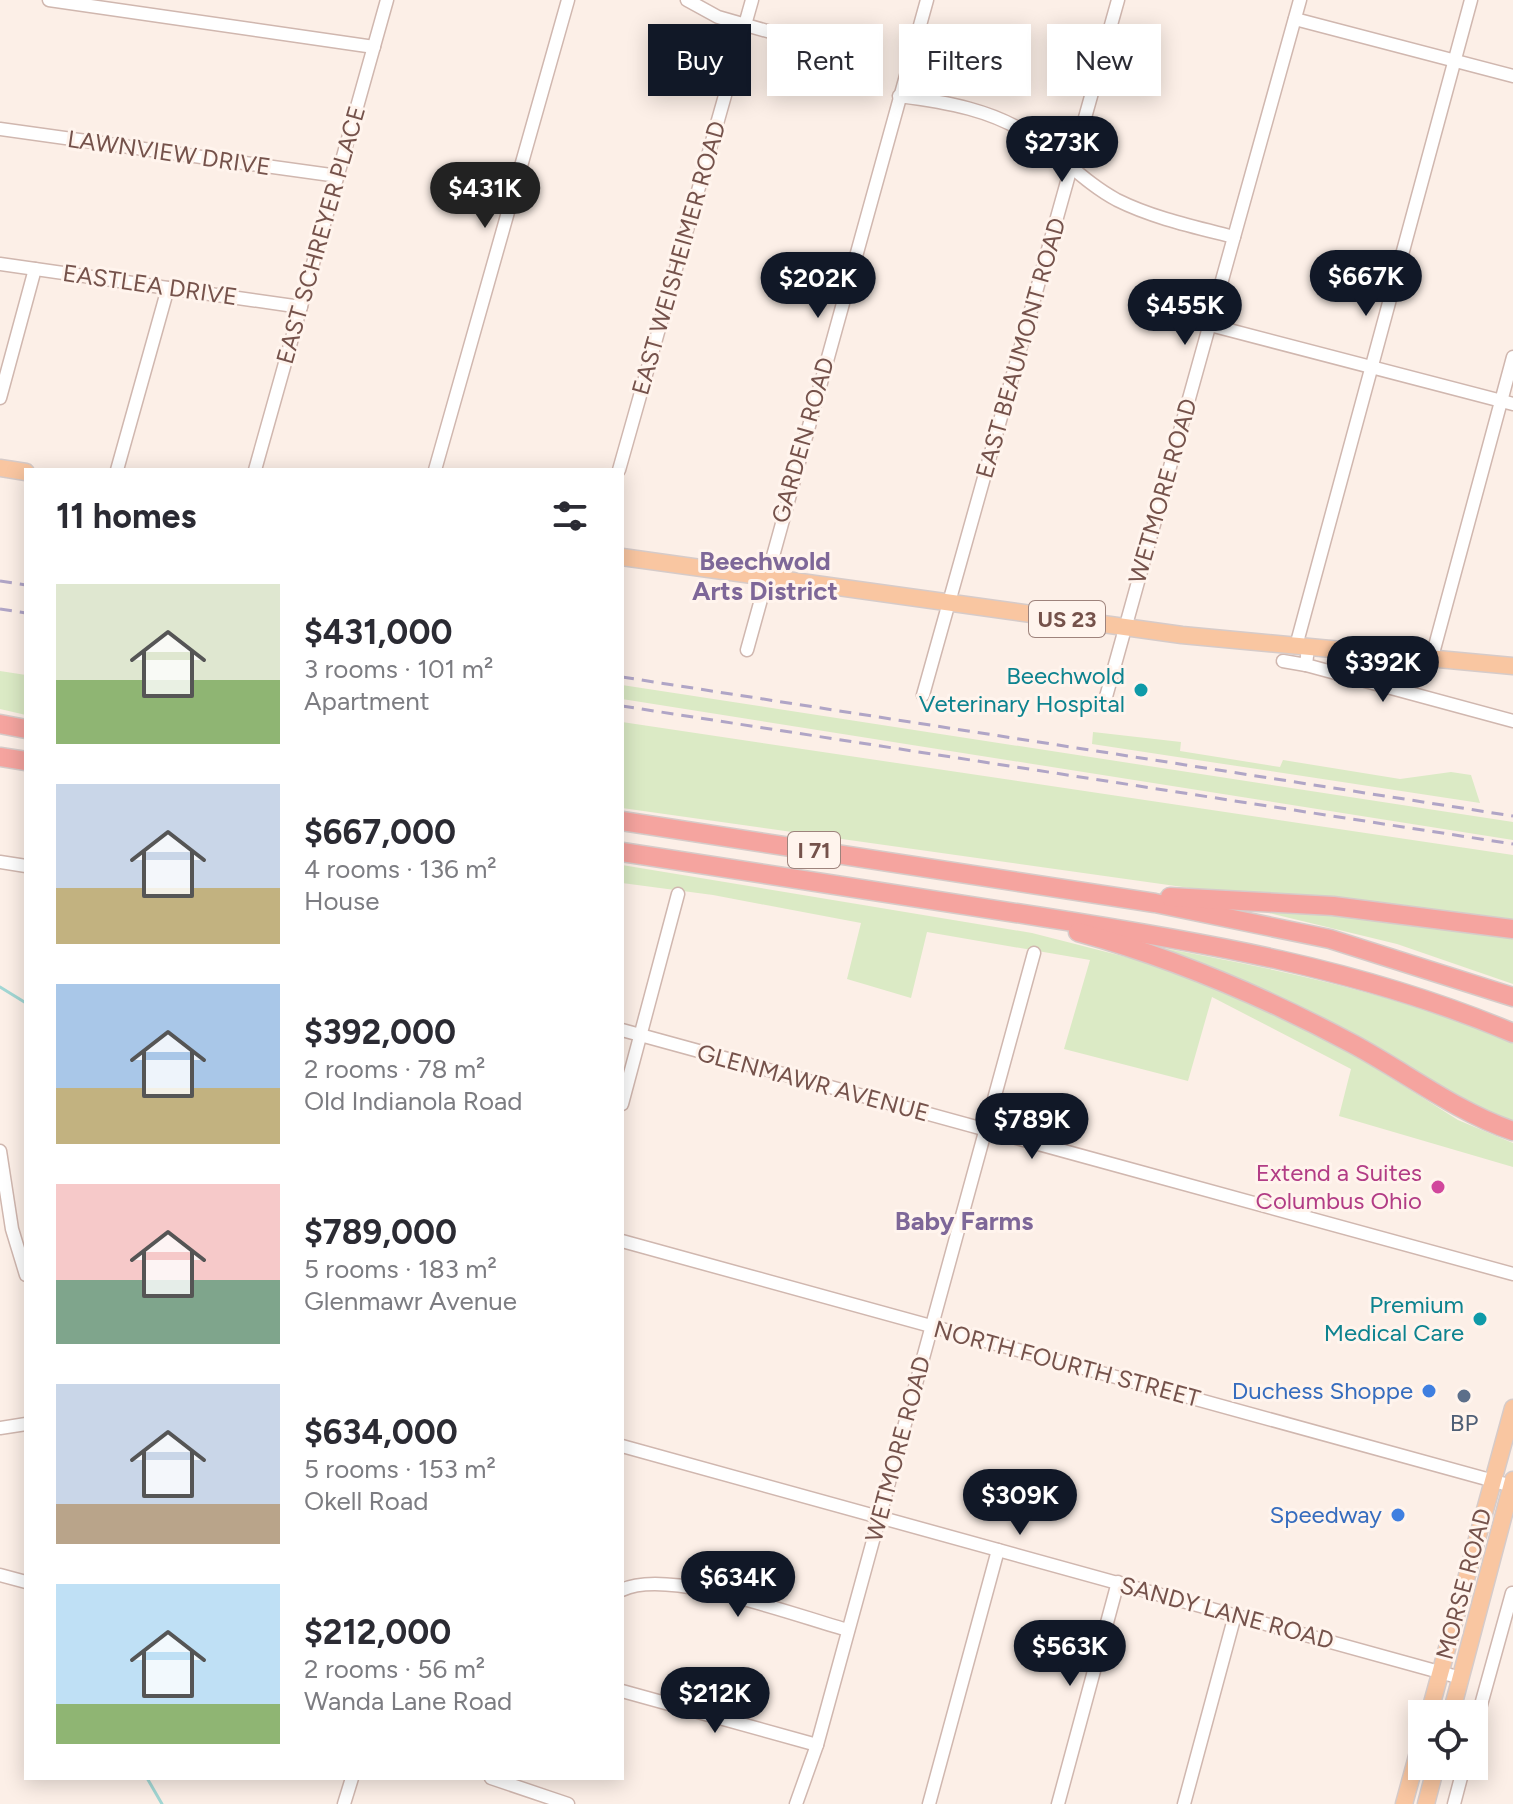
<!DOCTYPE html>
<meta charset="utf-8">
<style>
:root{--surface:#fff;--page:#f2f2f3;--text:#2b2b33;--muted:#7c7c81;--accent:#111827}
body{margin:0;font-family:Figtree,sans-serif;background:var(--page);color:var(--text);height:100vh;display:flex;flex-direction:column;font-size:30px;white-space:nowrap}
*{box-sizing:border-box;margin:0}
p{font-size:26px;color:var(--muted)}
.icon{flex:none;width:44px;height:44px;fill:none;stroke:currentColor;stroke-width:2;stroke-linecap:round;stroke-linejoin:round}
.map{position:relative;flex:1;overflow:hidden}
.panel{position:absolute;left:24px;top:468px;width:600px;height:1312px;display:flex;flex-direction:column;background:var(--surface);border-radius:0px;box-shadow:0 4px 20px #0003}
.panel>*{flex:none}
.guide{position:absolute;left:648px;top:24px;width:744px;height:72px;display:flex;gap:16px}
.buttons{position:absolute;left:1408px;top:1700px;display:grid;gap:16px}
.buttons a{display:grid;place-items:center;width:80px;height:80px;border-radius:0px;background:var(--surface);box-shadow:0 4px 20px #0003;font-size:40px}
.price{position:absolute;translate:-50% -68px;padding:0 18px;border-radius:28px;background:var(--accent);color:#fff;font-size:26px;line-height:52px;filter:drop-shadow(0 2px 4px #0008)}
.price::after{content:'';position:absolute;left:50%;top:48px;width:24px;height:18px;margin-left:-12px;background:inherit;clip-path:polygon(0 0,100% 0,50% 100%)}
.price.selected{background:#222;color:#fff}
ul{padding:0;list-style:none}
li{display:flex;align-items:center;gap:24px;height:200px;padding:0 32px}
li span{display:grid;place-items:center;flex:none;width:224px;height:160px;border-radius:0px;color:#555}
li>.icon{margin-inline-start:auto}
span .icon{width:96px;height:96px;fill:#fffc;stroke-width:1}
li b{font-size:34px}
h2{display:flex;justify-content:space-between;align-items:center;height:96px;padding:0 32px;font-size:34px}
.pill{padding:0 28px;border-radius:0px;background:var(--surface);box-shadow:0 4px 20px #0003;font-size:28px;line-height:72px}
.pill.selected{background:var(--accent);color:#fff}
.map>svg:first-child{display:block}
</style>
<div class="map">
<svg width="1513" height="1804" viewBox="0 0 1513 1804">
<rect width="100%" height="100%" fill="#fcefe7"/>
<g fill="#dbeac5">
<polygon points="0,671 26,675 26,715 0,709"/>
<polygon points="622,685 1513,822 1513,840 622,699"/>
<polygon points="622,722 1513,855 1513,920 1397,905 1204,890 622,808"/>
<polygon points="1093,732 1181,742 1180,751 1280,767 1283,760 1400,779 1451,772 1471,775 1480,803 1092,744"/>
<polygon points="622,865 1032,933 1177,970 1318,1032 1458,1120 1513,1143 1513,1167 1339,1116 1351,1069 1212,997 1188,1081 1064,1049 1090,960 927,932 911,998 847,979 861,923 713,895 622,883"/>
<polygon points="1257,906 1513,933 1513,984 1397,944 1257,910"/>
<path d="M1141 944C1267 967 1395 992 1513 1043V1124L1490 1116 1295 1005 1222 973Z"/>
</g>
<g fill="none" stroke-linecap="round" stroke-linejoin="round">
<g stroke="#a2d7d4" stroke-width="3">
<polyline points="0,987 26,1003"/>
<polyline points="147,1778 162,1804"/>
</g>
<defs>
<g id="minor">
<polyline points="49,0 374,47"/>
<polyline points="687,0 718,17 781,35"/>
<polyline points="1295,19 1513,76"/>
<path d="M899 96C947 102 993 110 1033 137 1062 156 1085 183 1117 200 1153 218 1195 227 1234 237"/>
<polyline points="0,129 338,176"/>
<polyline points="0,264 301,307"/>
<polyline points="1210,325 1513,404"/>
<polyline points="0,398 35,269"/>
<polyline points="117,470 168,288"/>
<polyline points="255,470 387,0"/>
<polyline points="435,470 568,0"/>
<polyline points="619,470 752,0"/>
<polyline points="1296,646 1471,0"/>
<polyline points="1308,647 1306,665 1513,721"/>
<polyline points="747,650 927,0"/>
<polyline points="1432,657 1513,357"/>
<polyline points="1283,661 1306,665"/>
<polyline points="923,695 1118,0"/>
<polyline points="1104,704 1300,0"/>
<polyline points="0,862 26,866"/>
<polyline points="622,1030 1513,1274"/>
<polyline points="622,1104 678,894"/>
<polyline points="0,1151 12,1229 26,1275"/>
<polyline points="622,1241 1512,1486"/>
<polyline points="0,1428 26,1424"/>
<polyline points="622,1446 1461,1678"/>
<polyline points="0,1575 26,1582"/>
<path d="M622 1590C668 1567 796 1616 848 1630"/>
<polyline points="622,1691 817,1745"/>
<polyline points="1474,1730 1512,1593"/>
<polyline points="491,1778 568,1804"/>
<polyline points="344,1804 352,1778"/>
<polyline points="796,1804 817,1745 1034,953"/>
<polyline points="929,1804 998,1550"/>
<polyline points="1058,1804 1118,1582"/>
<polyline points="1184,1804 1235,1615"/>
<polyline points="1454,1804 1464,1766"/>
</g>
<g id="major">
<polyline points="0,468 26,472"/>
<polyline points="622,557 1182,635 1513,666"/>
<polyline points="1429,1714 1513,1408"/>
<polyline points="1451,1714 1513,1480"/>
<polyline points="1404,1804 1422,1738"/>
<polyline points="1426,1804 1436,1766"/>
</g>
<g id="highway">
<polyline points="0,724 26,729"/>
<polyline points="0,757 26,761"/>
<polyline points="622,821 1155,903 1330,939 1513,997"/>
<path d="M622 852C762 874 902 895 1042 917 1202 942 1363 969 1513 1033"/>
<polyline points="1170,897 1333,906 1513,929"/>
<path d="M1078 932C1174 958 1265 997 1353 1044 1407 1073 1455 1111 1513 1131"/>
</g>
</defs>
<use href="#minor" stroke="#d0b7af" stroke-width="15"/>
<use href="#major" stroke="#d6cbc9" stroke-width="19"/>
<use href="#highway" stroke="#d6cbc9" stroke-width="21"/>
<use href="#minor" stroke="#fff" stroke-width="12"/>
<use href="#major" stroke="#f9c6a1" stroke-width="16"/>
<use href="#highway" stroke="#f5a49f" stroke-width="18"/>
<g stroke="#b0a5c6" stroke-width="3" stroke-dasharray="12 8" stroke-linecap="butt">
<polyline points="0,581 26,585"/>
<polyline points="0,609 26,613"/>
<polyline points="622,677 1513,816"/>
<polyline points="622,706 1513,844"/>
</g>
</g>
<g fill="#0f9aa8" stroke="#fff4ed" stroke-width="3">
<circle cx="1141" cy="690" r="8"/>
<circle cx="1480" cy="1319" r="8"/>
</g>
<circle fill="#d1479c" stroke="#fff4ed" stroke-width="3" cx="1438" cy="1187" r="8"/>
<g fill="#3f7fe0" stroke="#fff4ed" stroke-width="3">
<circle cx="1429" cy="1391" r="8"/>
<circle cx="1398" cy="1515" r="8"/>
</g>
<circle fill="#5c6f8a" stroke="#fff4ed" stroke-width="3" cx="1464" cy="1396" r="8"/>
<g text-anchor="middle" stroke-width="6" stroke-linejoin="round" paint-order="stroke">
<g fill="#fff4ed" stroke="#9e837c" stroke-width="2">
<rect x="1029" y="601" width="76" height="36" rx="6"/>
<rect x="788" y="832" width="52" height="36" rx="6"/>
</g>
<g font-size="22" font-weight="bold" fill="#75524b">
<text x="1067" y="627">US 23</text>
<text x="814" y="858">I 71</text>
</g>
<g font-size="24" fill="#75524b" stroke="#fff4ed">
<text transform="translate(169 153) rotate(8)" y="8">LAWNVIEW DRIVE</text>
<text transform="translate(321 235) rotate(-74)" y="8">EAST SCHREYER PLACE</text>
<text transform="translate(679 258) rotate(-74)" y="8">EAST WEISHEIMER ROAD</text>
<text transform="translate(150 285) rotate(8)" y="8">EASTLEA DRIVE</text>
<text transform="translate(1021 348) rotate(-74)" y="8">EAST BEAUMONT ROAD</text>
<text transform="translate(803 440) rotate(-74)" y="8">GARDEN ROAD</text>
<text transform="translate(1163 491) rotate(-74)" y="8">WETMORE ROAD</text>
<text transform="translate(813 1083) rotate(15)" y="8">GLENMAWR AVENUE</text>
<text transform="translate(1067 1364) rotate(15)" y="8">NORTH FOURTH STREET</text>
<text transform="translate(898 1449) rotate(-75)" y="8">WETMORE ROAD</text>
<text transform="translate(1464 1584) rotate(-75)" y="8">MORSE ROAD</text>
<text transform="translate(1227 1613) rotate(15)" y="8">SANDY LANE ROAD</text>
</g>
<g font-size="24" fill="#0d838f" stroke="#fff4ed" text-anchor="end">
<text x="1125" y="684">Beechwold<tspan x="1125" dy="28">Veterinary Hospital</tspan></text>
<text x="1464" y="1313">Premium<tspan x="1464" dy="28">Medical Care</tspan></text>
</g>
<g font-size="24" fill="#b23c85" stroke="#fff4ed" text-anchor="end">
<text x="1422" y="1181">Extend a Suites<tspan x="1422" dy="28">Columbus Ohio</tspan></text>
</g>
<g font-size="24" fill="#366cbe" stroke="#fff4ed" text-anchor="end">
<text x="1413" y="1399">Duchess Shoppe</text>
<text x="1382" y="1523">Speedway</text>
</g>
<g font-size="24" fill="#4e5e75" stroke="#fff4ed">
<text x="1464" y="1431">BP</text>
</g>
<g font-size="26" font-weight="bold" fill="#7e6798" stroke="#fff4ed">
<text x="765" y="570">Beechwold<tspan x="765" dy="30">Arts District</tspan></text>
<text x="964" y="1230">Baby Farms</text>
</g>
</g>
</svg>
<div class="buttons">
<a><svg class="icon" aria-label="locate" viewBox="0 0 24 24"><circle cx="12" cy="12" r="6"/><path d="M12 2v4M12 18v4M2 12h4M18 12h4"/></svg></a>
</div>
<b class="price" style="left:1062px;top:184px">$273K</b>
<b class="price selected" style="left:485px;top:230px">$431K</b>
<b class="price" style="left:1366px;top:318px">$667K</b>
<b class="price" style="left:818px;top:320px">$202K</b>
<b class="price" style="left:1185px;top:347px">$455K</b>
<b class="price" style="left:1383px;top:704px">$392K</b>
<b class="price" style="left:1032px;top:1161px">$789K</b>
<b class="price" style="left:1020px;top:1537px">$309K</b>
<b class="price" style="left:738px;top:1619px">$634K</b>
<b class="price" style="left:1070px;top:1688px">$563K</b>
<b class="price" style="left:715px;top:1735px">$212K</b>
<div class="guide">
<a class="pill selected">Buy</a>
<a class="pill">Rent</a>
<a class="pill">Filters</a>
<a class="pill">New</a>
</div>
<section class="panel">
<h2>11 homes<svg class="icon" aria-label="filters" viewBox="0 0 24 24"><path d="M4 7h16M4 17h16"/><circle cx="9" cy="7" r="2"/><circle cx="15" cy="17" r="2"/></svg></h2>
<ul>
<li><span style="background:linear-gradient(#dfe7d0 60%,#8fb573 0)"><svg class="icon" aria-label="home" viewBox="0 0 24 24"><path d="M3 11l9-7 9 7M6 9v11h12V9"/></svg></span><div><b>$431,000</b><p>3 rooms · 101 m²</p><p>Apartment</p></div></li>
<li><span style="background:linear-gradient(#c9d6e8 65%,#c2b280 0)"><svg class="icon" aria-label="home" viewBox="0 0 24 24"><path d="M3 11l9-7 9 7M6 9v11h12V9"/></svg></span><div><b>$667,000</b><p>4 rooms · 136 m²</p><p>House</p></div></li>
<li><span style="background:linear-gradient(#a9c7e8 65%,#c2b280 0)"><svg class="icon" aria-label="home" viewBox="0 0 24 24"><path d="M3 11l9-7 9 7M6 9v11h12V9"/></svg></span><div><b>$392,000</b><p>2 rooms · 78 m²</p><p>Old Indianola Road</p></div></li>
<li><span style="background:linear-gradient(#f6c9c9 60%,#7fa58c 0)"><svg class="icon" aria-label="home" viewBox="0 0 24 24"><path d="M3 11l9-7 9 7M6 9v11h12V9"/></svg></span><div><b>$789,000</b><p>5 rooms · 183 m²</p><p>Glenmawr Avenue</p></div></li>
<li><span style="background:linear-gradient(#c9d6e8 75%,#b9a48a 0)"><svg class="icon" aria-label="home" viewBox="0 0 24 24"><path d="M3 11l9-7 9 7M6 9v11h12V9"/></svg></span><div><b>$634,000</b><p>5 rooms · 153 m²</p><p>Okell Road</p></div></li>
<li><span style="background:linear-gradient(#bfe0f5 75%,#8fb573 0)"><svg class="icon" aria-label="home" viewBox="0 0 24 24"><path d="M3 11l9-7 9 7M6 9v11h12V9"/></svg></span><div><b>$212,000</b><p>2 rooms · 56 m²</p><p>Wanda Lane Road</p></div></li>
</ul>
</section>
</div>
